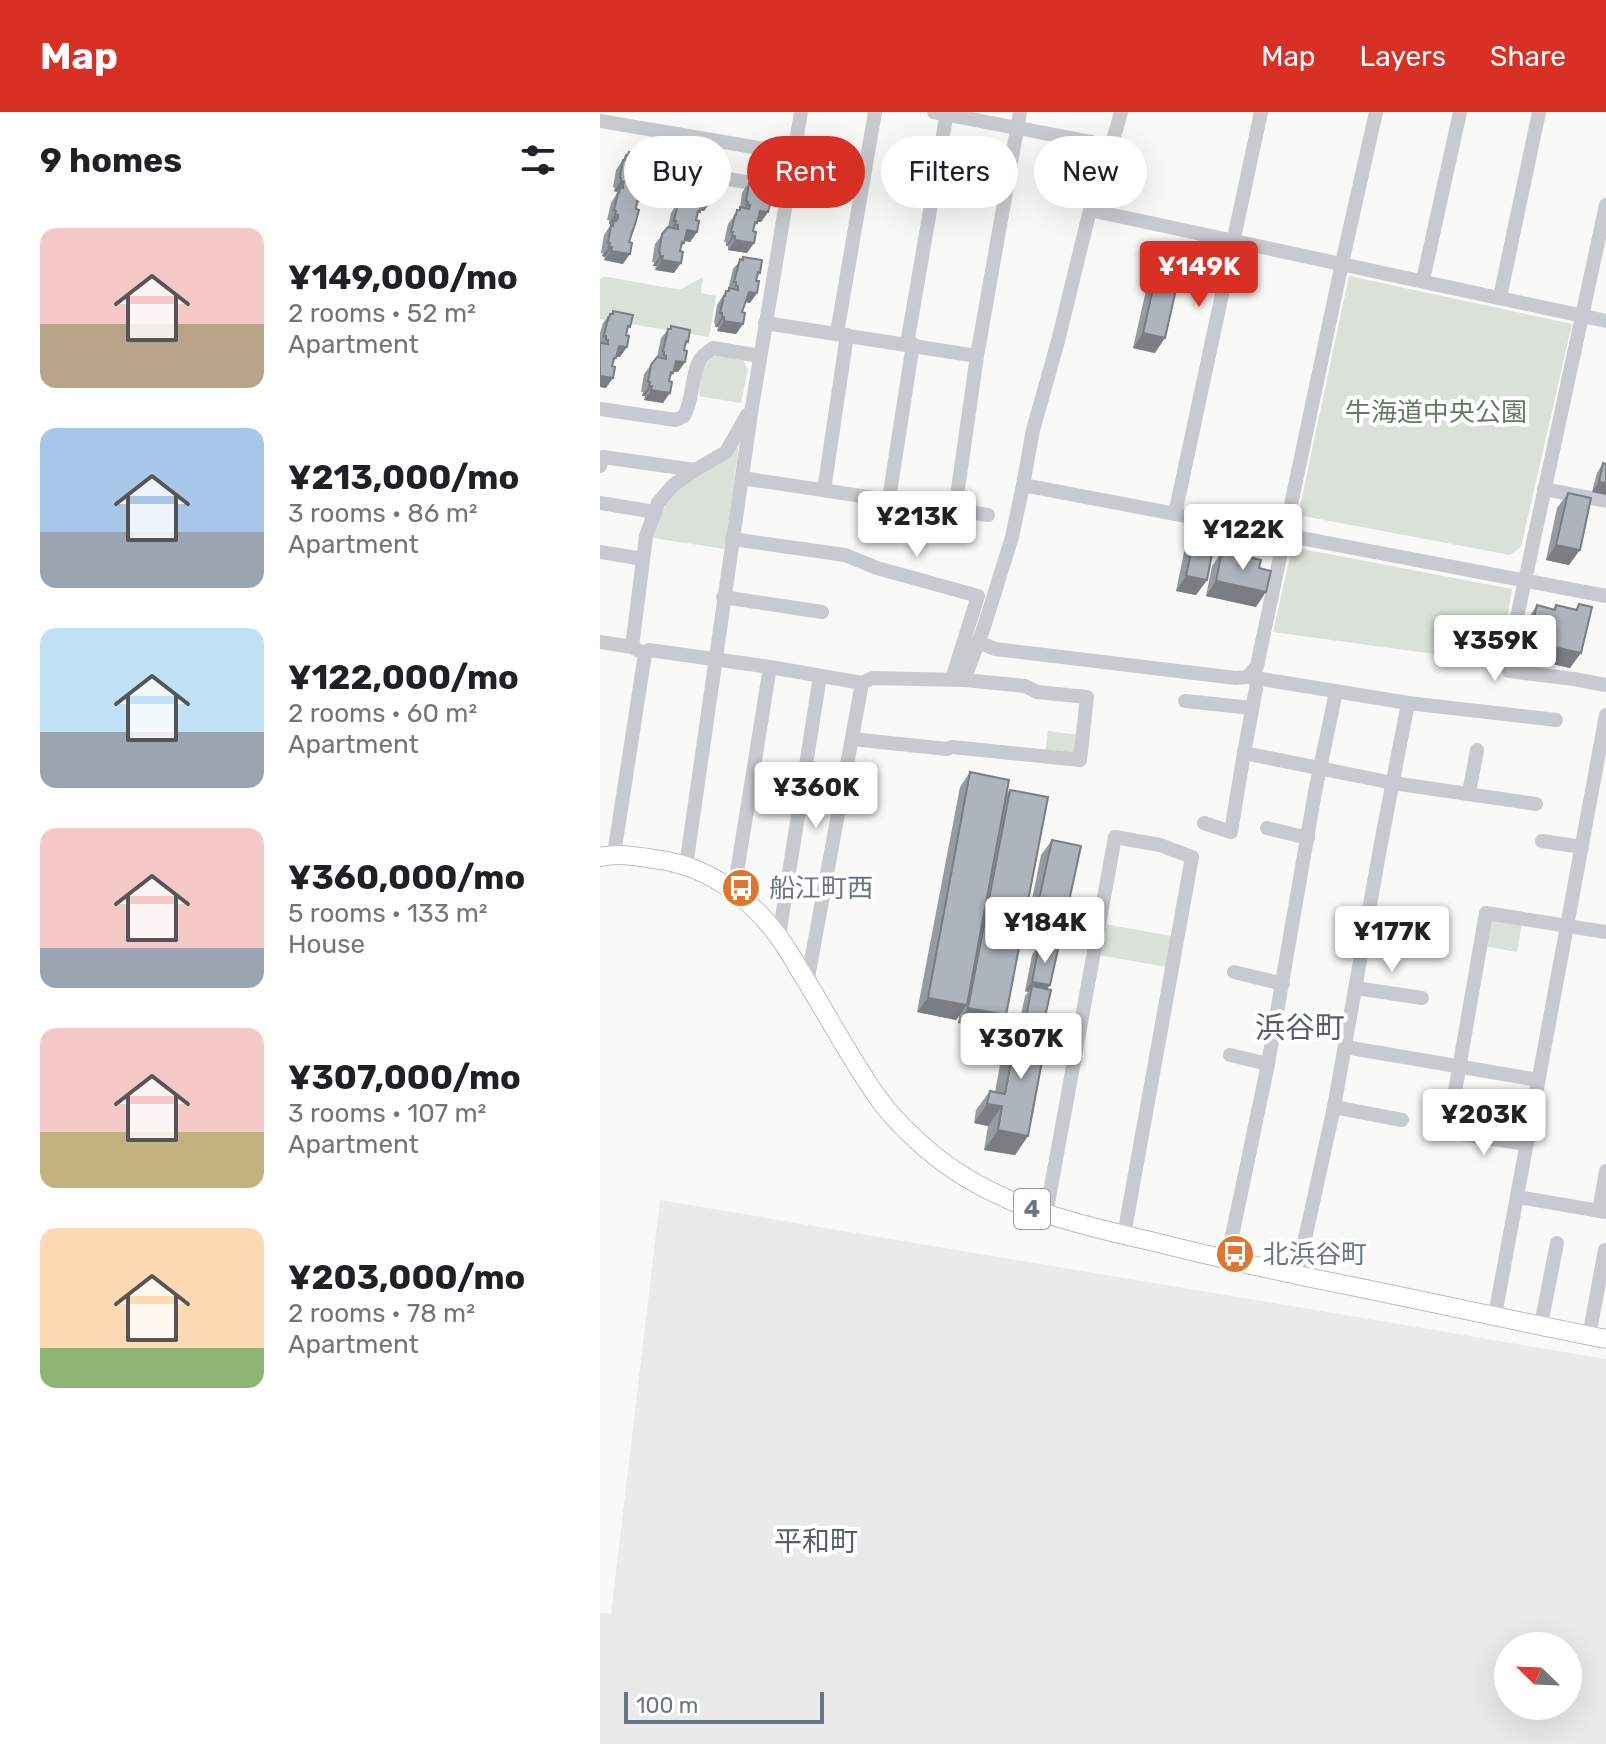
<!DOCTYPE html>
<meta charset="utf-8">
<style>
:root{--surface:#fff;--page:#f6f6f6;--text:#202124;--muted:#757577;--accent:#d93025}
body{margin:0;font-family:Rubik,"Noto Sans JP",sans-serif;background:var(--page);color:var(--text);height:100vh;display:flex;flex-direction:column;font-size:30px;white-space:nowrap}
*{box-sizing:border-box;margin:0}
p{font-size:26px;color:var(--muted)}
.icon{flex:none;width:44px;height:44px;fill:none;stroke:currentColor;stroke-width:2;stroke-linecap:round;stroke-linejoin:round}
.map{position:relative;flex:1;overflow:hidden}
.side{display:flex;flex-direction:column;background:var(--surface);width:600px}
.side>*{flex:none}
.banner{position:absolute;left:24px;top:24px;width:760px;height:72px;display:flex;gap:16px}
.needle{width:52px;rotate:293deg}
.controls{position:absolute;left:894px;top:1520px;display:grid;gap:16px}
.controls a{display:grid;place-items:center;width:88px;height:88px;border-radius:50%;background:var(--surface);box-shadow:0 8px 32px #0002;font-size:40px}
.scale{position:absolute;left:24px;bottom:20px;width:200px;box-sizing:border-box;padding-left:8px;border:4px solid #697587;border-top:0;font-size:22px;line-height:28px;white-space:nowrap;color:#697587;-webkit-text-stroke:6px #fff;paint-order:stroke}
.price{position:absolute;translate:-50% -68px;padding:0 18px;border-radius:8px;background:#fff;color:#222;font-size:26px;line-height:52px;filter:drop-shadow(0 2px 4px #0008)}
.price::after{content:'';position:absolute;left:50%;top:48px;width:24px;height:18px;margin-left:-12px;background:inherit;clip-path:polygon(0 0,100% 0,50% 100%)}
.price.selected{background:var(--accent);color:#fff}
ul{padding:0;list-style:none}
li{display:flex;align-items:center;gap:24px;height:200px;padding:0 40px}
li span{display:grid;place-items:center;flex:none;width:224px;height:160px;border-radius:16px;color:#555}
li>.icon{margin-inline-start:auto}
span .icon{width:96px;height:96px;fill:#fffc;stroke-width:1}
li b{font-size:34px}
h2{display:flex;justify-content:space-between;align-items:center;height:96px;padding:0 40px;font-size:34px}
.pill{padding:0 28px;border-radius:36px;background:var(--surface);box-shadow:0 8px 32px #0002;font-size:28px;line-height:72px}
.pill.selected{background:var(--accent);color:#fff}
header{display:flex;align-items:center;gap:48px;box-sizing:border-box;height:112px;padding:0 40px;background:var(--accent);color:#fff}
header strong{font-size:38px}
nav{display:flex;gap:44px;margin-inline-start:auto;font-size:28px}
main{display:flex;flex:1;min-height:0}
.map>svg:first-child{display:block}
</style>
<header>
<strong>Map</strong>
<nav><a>Map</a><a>Layers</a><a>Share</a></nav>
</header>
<main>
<section class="side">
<h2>9 homes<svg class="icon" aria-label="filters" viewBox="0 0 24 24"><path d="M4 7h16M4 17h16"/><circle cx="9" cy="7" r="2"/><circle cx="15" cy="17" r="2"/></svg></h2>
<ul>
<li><span style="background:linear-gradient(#f6c9c9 60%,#b9a48a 0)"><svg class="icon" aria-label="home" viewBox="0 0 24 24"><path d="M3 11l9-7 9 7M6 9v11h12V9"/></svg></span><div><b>¥149,000/mo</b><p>2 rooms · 52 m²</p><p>Apartment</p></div></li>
<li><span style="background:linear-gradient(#a9c7e8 65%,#9aa5b1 0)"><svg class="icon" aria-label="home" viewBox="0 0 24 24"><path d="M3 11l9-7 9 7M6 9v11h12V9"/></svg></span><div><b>¥213,000/mo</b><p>3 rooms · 86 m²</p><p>Apartment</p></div></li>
<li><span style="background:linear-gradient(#bfe0f5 65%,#9aa5b1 0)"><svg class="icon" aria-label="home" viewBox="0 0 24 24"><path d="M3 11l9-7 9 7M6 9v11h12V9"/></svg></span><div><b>¥122,000/mo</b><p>2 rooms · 60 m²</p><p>Apartment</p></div></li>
<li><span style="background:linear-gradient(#f6c9c9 75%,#9aa5b1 0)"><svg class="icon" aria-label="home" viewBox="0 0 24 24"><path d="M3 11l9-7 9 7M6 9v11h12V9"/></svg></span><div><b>¥360,000/mo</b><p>5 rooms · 133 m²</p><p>House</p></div></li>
<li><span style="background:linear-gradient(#f6c9c9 65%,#c2b280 0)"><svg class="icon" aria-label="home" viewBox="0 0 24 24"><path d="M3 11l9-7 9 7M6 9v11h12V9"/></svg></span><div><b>¥307,000/mo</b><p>3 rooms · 107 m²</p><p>Apartment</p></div></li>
<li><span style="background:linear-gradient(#ffd9b3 75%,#8fb573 0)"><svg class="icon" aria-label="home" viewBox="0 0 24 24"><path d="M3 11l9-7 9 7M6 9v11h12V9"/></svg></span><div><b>¥203,000/mo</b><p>2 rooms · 78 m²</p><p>Apartment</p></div></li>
</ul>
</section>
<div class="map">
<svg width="1006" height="1632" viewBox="0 0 1006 1632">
<rect width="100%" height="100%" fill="#f9f9f7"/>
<path fill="#eaeaea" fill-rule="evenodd" d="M60 1088 1006 1247V1632H0V1501L11 1502ZM908 1534H968V1594H908Z"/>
<g fill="#dae1d8">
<polygon points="161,42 179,46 183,50 179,71 156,67"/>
<polygon points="749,164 972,212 921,435 910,443 698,403"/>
<polygon points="3,165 8,165 68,176 81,177 103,165 101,181 116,184 109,225 0,207 0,167"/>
<path d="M118 243 143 248 148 258 141 291 99 284C101 267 100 250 118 243Z"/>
<polygon points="140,324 125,437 53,426 59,404 74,380"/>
<polygon points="692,435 912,477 900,551 673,520"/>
<polygon points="448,619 480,623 477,644 445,641"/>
<polygon points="888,805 922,811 917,840 883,834"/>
<polygon points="499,811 577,825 572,856 493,842"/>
</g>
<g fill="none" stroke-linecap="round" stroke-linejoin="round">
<defs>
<path id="major" d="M0 745C18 741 35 744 54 747 105 753 148 783 178 824 189 838 197 855 207 870 230 908 251 947 276 983 292 1006 313 1026 335 1044 396 1093 471 1111 546 1128 602 1142 659 1155 716 1167 813 1186 909 1208 1006 1227"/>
</defs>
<use href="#major" stroke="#babdc2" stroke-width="20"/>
<g stroke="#c7cace" stroke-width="14">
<polyline points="334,0 491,30"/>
<polyline points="0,9 194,42"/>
<polyline points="128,67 188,77"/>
<polyline points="1006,93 908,547 909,559 974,567 1006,573"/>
<polyline points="490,98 1006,209"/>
<polyline points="823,168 860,0"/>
<polyline points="900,185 939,0"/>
<polyline points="165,211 377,244"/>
<polyline points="237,221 275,0"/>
<polyline points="307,232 347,0"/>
<path d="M0 297 76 308 84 304C94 287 91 258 102 245 102 244 112 237 113 236L160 244"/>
<polyline points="0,354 3,345 95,358"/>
<polyline points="142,366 388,403"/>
<polyline points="423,373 433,318 458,229 490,98 517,15 521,0"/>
<polyline points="944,377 1006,389"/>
<polyline points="224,378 247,223"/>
<polyline points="289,387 313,232"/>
<polyline points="0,391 55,400"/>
<polyline points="355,398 377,244 420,0"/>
<polyline points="575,402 661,0"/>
<polyline points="132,427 245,443 277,456 378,484 352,567"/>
<polyline points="0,440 43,447"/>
<polyline points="123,485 222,500"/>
<polyline points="0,530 32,535 45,542 49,538 170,555 262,571 272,566 364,568 425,574 437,580 487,585 480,648 352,635 347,637 252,627"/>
<polyline points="378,530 395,537 636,566 648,565 657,554 742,151 776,0"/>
<polyline points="32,535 46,424 58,391 72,374 95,358 126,340 147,303"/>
<polyline points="649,565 808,591 956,608"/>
<polyline points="658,566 644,641 793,671 936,692"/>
<polyline points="364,568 384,515 412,425 423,373 1006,484"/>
<polyline points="585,589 652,596"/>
<polyline points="869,681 877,638"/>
<polyline points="604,711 631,720 644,641"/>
<polyline points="667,716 708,726"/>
<polyline points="942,729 982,735"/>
<polyline points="14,742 45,542"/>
<polyline points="86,754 152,295 201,0"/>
<polyline points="134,779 170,555"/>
<polyline points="179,824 220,564"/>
<polyline points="634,860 683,872"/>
<polyline points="207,871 262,571"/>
<polyline points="756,876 822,886"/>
<polyline points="745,935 938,968"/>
<polyline points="630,943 668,952"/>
<polyline points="734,995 802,1008"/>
<polyline points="927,1032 848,1020 886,801 1006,820"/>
<polyline points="918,1085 1006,1100"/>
<polyline points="999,1099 1006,1059"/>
<polyline points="446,1102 515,725 560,733 592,745 524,1123"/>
<polyline points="627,1148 668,952 715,680 736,580"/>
<polyline points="697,1163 734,995 781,731 808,591"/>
<polyline points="895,1203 1006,603"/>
<polyline points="941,1213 957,1131"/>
<polyline points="989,1224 1005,1138"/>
</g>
<use href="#major" stroke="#fff" stroke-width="18"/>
</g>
<g fill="#969ba1">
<polygon points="29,40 42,61 40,89 36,94 23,152 4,148 5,145 2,144 3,141 1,141 4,123 11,112 9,112 9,108 7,108 11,91 17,81 17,80 14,79 15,76 13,75 16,58 26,43 27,43"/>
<polygon points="98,53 111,74 111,89 104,99 100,98 97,105 97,120 90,130 85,129 81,136 74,161 55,158 56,154 53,154 54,150 52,150 55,132 68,115 71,101 80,87 83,85 88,65"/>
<polygon points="155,64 168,85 168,100 161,110 157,110 154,116 154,131 147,141 128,138 128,134 126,134 126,130 124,130 128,112 140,96 142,81 145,76"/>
<polygon points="562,137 555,241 533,236 552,152"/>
<polygon points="143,145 160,161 157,166 150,191 145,190 142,200 143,212 136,222 117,219 118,215 115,215 115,211 114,211 117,193 126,179 128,178 133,157"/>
<polygon points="13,199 27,220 20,245 17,245 13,251 6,276 0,275 0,221 3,211"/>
<polygon points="71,214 88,230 85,235 85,250 78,260 74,260 70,266 63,291 44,288 45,284 42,284 43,280 41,280 44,262 57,245 61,226"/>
<polygon points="1003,351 1006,352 1006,383 992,380 997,361"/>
<polygon points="968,381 969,453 946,448 957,396"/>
<polygon points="598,406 607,468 596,483 576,479 588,421"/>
<polygon points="622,439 659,456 656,495 606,484 612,454"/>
<polygon points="979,492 970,556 918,544 927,508 937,493 953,497 956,493 975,498"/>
<polygon points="370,660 406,682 410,678 396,918 358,911 359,903 356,908 317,900 360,675"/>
<polygon points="452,728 467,798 457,813 428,807 441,743"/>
<polygon points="439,833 448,877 428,1024 415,1043 384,1038 388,1014 374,1011 376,998 390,979 395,980 404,931 418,912 419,912 425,884 428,880 425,879 432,843"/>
</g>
<g fill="#7a7e83">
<polygon points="21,69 24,70 17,80 14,79"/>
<polygon points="102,87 111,89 104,99 96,97"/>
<polygon points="160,99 168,100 161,110 153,109"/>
<polygon points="15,102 18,103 11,112 9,112"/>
<polygon points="87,118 97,120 90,130 80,128"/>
<polygon points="132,124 135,124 128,134 126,134"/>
<polygon points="135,128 154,131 147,141 128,138"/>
<polygon points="9,135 12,135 5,145 2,144"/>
<polygon points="11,139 30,142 23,152 4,148"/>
<polygon points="60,144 63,144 56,154 53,154"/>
<polygon points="62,148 81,151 74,161 55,158"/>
<polygon points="149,180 157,181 150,191 142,189"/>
<polygon points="122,205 124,205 118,215 115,215"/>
<polygon points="124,209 143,212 136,222 117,219"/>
<polygon points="543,221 565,226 555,241 533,236"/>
<polygon points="19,234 27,235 20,245 12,244"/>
<polygon points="76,249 85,250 78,260 69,259"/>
<polygon points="0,264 13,266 6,276 0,275"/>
<polygon points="49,274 52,274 45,284 42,284"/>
<polygon points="51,278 70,281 63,291 44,288"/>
<polygon points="999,370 1006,371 1006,383 992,380"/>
<polygon points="956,433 980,438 969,453 946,448"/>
<polygon points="586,464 607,468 596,483 576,479"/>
<polygon points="616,469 666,480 656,495 606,484"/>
<polygon points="928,529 981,541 970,556 918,544"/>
<polygon points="438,792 467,798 457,813 428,807"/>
<polygon points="432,870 450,873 443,883 432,874 428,880 425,879"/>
<polygon points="328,886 367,893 356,908 317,900"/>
<polygon points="368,896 406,903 396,918 358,911"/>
<polygon points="425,910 443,914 436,924 418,920"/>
<polygon points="387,992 402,994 388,1014 374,1011"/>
<polygon points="398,1018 428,1024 415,1043 384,1038"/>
</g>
<g fill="#aeb4bb" stroke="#7a7e83" stroke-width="2">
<polygon points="29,40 48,44 46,56 43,56 41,64 44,65 40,89 37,89 36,97 39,98 36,109 29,130 32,131 30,142 11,139 12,135 9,135 10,131 8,131 11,113 13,114 14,108 16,109 18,106 18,103 15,102 16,99 14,98 18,81 19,81 20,76 23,76 23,73 24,70 21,69 21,66 20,65 23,48 25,48 26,43 28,43"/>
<polygon points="98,53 117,56 115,69 112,68 110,77 113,78 111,89 102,87 100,100 98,99 96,108 99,109 97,120 87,118 84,131 82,130 80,139 83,140 81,151 62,148 63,144 60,144 60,140 59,140 62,122 68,115 78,117 78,113 75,113 76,109 74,109 78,91 79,92 80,87 83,87 83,84 92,86 93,82 90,82 91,78 89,78 95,55 97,56"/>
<polygon points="155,64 174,68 172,80 170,79 168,88 171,89 168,100 160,99 157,111 155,110 153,119 156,120 154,131 135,128 135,124 132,124 133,120 131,120 135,103 136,103 137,98 140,98 140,95 149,97 150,93 147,93 148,90 146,89 149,71 151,72 152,67 154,67"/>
<polygon points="562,137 584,142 565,226 543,221"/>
<polygon points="143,145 162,148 160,161 158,160 156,169 159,169 157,181 149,180 142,200 145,201 143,212 124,209 124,205 122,205 122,201 120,201 124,184 125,184 126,179 129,179 129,176 138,178 138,174 136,174 136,170 134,170 140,147 143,148"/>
<polygon points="13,199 33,203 30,215 28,214 26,223 29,224 27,235 19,234 16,246 14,246 12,254 15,255 13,266 0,264 0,231 8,232 8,228 6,228 6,224 4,224 8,206 9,207 10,202 13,202"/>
<polygon points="71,214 90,218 88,230 86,229 84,238 87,239 85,250 76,249 73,261 71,260 69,269 72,270 70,281 51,278 52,274 49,274 50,270 48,270 51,253 57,245 66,247 66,244 64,243 64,240 63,239 68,217 71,217"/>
<polygon points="1003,351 1006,352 1006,371 999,370"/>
<polygon points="968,381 991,386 980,438 956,433"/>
<polygon points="598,406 618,410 607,468 586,464"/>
<polygon points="622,439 661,448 659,456 671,459 666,480 616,469"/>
<polygon points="979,492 992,495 981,541 928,529 937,493 955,498 956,493 977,498"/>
<polygon points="370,660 409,668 367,893 328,886"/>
<polygon points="410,678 448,685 406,903 368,896"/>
<polygon points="452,728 481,734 467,798 438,792"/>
<polygon points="439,833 458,837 450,873 432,870"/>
<polygon points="432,874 451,878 443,914 425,910"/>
<polygon points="418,912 448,917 428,1024 398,1018 402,994 387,992 390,979 405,982"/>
</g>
<defs>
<symbol id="bus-disc" viewBox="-11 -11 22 22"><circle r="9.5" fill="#e1742f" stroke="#fff"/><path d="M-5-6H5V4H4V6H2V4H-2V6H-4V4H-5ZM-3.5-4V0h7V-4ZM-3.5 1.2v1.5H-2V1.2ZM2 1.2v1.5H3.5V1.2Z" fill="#fff"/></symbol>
</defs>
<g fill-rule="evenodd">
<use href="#bus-disc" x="119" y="754" width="44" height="44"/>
<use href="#bus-disc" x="613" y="1120" width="44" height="44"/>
</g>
<g text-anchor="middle" stroke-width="8" stroke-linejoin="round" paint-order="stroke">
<rect fill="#fff" stroke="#969eab" stroke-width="2" x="414" y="1077" width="36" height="40" rx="6"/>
<g font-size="24" font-weight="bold" fill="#697587">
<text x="432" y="1105">4</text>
</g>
<g font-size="26" fill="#657a64" stroke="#fff">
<text x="836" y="309">牛海道中央公園</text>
</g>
<g font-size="26" fill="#697587" stroke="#fff" text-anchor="start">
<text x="169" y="785">船江町西</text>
<text x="663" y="1151">北浜谷町</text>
</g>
<g font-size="28" fill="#575f6d" stroke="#fff">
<text x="216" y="1439">平和町</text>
</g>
<g font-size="30" fill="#575f6d" stroke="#fff">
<text x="700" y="926">浜谷町</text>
</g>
</g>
</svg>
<div class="controls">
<a><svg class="needle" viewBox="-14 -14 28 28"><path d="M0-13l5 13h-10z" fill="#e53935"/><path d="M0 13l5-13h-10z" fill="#757577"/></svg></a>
</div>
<div class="scale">100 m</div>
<b class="price selected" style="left:599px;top:197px">¥149K</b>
<b class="price" style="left:317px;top:447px">¥213K</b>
<b class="price" style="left:643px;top:460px">¥122K</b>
<b class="price" style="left:895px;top:571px">¥359K</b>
<b class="price" style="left:216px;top:718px">¥360K</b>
<b class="price" style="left:445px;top:853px">¥184K</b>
<b class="price" style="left:792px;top:862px">¥177K</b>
<b class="price" style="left:421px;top:969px">¥307K</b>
<b class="price" style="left:884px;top:1045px">¥203K</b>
<div class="banner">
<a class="pill">Buy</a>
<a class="pill selected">Rent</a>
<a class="pill">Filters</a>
<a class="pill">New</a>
</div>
</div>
</main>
